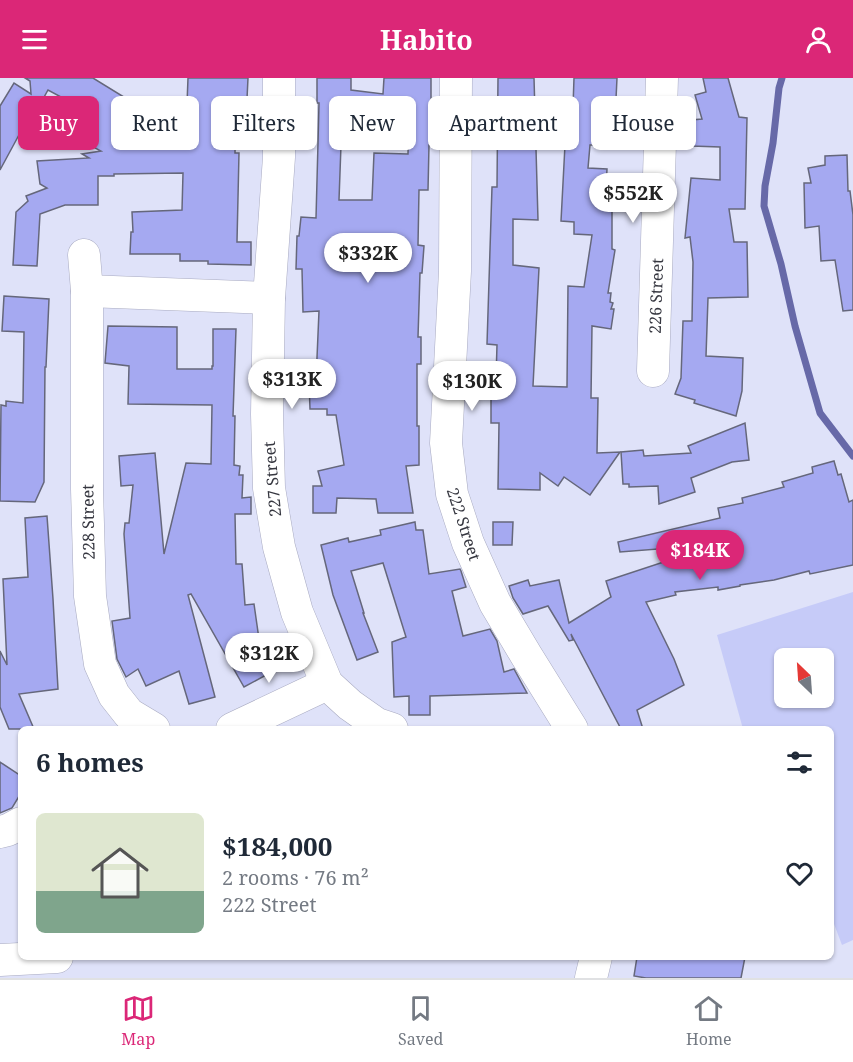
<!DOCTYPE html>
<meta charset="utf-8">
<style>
:root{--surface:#fff;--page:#f2f2f3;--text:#1f2937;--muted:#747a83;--line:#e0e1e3;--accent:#db2777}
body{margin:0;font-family:"Noto Serif",serif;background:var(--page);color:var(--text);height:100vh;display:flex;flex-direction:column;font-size:22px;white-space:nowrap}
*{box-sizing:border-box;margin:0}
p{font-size:20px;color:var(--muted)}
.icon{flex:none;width:33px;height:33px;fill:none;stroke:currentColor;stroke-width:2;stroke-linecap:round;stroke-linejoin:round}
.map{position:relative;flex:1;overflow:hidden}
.panel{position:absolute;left:18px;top:648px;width:816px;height:234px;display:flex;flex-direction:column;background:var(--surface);border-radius:9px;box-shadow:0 2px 4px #0004}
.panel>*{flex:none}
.top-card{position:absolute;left:18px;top:18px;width:818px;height:54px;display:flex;gap:12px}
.needle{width:39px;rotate:335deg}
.controls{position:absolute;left:774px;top:570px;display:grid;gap:12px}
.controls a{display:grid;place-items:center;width:60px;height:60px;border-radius:9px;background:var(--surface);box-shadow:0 2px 4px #0004;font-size:30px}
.price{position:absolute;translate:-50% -51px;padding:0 14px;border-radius:21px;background:#fff;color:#222;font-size:20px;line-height:39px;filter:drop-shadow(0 2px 3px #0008)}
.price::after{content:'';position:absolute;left:50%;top:36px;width:18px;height:14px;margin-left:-9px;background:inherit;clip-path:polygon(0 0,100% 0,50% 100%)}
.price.current{background:var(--accent);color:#fff}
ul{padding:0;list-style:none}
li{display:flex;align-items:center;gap:18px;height:150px;padding:0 18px}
li span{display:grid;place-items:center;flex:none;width:168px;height:120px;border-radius:9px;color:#555}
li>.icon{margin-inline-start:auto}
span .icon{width:72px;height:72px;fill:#fffc;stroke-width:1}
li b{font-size:26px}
h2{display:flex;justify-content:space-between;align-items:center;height:72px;padding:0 18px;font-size:26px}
.chip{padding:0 21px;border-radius:9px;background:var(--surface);box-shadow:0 2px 4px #0004;font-size:21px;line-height:54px}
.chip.current{background:var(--accent);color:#fff}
header{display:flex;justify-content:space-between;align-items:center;height:78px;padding:0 18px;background:var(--accent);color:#fff;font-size:27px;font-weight:700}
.tab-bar{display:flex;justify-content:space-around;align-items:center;height:84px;border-top:2px solid var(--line);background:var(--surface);font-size:16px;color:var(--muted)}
.tab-bar a{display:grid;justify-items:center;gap:3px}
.tab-bar .current{color:var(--accent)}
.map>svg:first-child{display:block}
</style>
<header><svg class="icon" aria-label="menu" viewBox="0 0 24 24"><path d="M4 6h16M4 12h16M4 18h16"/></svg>Habito<svg class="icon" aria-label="person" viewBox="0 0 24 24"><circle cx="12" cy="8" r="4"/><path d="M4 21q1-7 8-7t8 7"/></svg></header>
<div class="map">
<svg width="853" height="900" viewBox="0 0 853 900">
<rect width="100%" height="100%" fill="#dfe2f9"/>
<path fill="#c6cbf8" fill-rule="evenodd" d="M853 514V862L842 867 831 838V651H743L717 557ZM784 580H824V620H784Z"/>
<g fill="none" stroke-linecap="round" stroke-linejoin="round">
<polyline stroke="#6769a8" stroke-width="7" points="782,0 779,10 773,65 765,108 764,128 781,186 795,248 820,335 853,378"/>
</g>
<g fill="#a5a9f1" stroke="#65677b" stroke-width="1.5" fill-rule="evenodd">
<polygon points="25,0 93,0 132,24 113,54 186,52 188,0 248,0 247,21 236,21 235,75 239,75 237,164 251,164 251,187 208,186 208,183 180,183 180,176 130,176 131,154 133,154 132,134 182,132 183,95 114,96 114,98 98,98 98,127 65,127 40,136 37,188 13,187 16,134 28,123 26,118 47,110 40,106 37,83 89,80 82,76 101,73 65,54 78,28 48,12 33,39 33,31 0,92 0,28 14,5 31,16 30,3"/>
<path d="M317 0H351V12L383 16 384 0H431V67H429L428 112H419L418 167 424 168 422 195H420L418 259H421V286H417V348H419V387L406 388 413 435H378L376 421 337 420 336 435H313V408H322L318 393 344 387 336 337H327V331H310L309 303H316L319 233 303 234 302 191H296L297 158H299L301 139 316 140 318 65 319 25H317ZM353 29 396 31V33H409L408 76 374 75 372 122H339L341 67 351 68Z"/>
<polygon points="498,0 534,0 538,142 513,141 513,187 539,190 533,308 567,309 568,208 584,209 592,157 574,156 574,144 561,143 567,29 573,29 574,0 617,0 616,21 611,67 590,67 588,90 607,91 605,129 612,129 612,171 615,172 608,215 611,215 610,224 613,225 611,231 614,231 611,251 592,248 591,320 598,320 597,375 620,374 590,417 564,399 558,408 540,395 540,412 498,411 499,345 491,345 491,299 496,300 497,267 487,266 492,109 497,109"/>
<polygon points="703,0 728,0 739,39 747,40 745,131 729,131 734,164 747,164 748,219 708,220 706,278 743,280 742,313 736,338 694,325 695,322 675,316 681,300 683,243 692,243 693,184 690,159 685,160 691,100 720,102 720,69 692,68 692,66 678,66 679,43 702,41 695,17 706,14"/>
<polygon points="847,77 848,113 850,113 853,137 853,232 843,233 835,182 821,183 819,148 805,150 804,105 811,105 808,90 825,87 825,78"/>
<polygon points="4,218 49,221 46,289 45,289 44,404 35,424 0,423 1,327 6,328 6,323 23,325 24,254 2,253"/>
<polygon points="108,248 177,249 177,291 212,291 212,288 213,288 213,251 236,251 233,338 235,338 234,387 240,388 239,397 243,397 242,420 251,419 251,436 235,436 236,486 242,486 245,527 254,526 261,575 268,571 279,590 244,609 191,516 188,517 215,619 189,626 179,593 146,608 138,591 126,599 117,581 112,543 130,540 124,456 125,445 129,445 133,407 121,408 119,378 155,375 164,476 186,385 211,386 212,327 128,326 129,288 105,285"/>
<polygon points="745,345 749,382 732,384 691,400 695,414 659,426 658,408 629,409 629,406 623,406 621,374 643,372 644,378 691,375 688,368"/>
<polygon points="834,383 838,397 841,396 849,424 853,422 853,487 810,496 809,493 774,502 740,507 740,508 718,512 718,509 675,514 676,517 646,524 674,581 684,607 637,632 643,651 621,651 571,556 573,562 569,563 548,528 523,536 513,520 509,508 528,502 530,508 559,502 569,545 611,519 606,503 697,473 696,468 620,474 618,464 720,440 718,430 743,425 742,420 784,409 782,404 813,395 812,389"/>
<polygon points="47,438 53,521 58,611 19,616 34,651 9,651 0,629 0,573 7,587 3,501 28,499 25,440"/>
<polygon points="415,444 416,452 423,452 429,496 460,491 461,493 466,509 452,513 463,558 490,551 497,563 504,594 514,591 527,615 430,618 430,637 409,637 409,618 394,619 392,564 406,559 383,485 351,493 364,535 363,535 378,574 357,582 333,517 321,467 348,460 349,464 381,457 380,452"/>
<polygon points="493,444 513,444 512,467 493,467"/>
<polygon points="0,684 21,698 21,715 12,730 0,735"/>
<polygon points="637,879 745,879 741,900 646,900 634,898"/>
</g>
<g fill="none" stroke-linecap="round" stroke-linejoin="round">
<defs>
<g id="minor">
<polyline points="279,0 279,79 269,220 267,336 269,410 279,469 297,534 327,606 350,627 377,646 392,651"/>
<polyline points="456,0 455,193 446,365 452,416 468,465 495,525 526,577 572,651"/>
<polyline points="84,177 87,213 87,411 90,518 100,586 114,617 129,636 154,651"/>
<polyline points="87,213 269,220"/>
<polyline points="653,293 662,0"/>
<polyline points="232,651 327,606"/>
<polyline points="0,754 8,752 21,745"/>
<polyline points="0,882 57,879"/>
<polyline points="591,900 596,879"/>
</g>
</defs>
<use href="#minor" stroke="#a8aac1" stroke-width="33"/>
<use href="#minor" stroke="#fff" stroke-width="32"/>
</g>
<g text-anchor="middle" stroke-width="4.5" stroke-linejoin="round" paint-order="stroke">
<g font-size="16" fill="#363740" stroke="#fff">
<text transform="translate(656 218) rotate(-88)" y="6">226 Street</text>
<text transform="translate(272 401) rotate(-95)" y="6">227 Street</text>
<text transform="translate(88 444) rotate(-91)" y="6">228 Street</text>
<text transform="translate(464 446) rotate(72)" y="6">222 Street</text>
</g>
</g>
</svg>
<div class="controls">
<a><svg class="needle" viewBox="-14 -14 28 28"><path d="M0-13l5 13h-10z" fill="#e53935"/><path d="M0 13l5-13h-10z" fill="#747a83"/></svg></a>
</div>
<b class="price" style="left:633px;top:146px">$552K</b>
<b class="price" style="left:368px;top:206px">$332K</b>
<b class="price" style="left:292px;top:332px">$313K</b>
<b class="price" style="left:472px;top:334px">$130K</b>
<b class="price current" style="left:700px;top:503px">$184K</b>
<b class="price" style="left:269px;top:606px">$312K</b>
<div class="top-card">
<a class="chip current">Buy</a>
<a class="chip">Rent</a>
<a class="chip">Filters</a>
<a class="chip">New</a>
<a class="chip">Apartment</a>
<a class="chip">House</a>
</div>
<section class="panel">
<h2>6 homes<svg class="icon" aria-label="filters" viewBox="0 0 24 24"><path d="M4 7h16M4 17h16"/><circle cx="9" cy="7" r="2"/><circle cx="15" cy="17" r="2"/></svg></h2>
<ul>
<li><span style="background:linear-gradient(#dfe7d0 65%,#7fa58c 0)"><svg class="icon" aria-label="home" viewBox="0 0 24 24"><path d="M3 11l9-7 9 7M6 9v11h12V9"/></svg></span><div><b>$184,000</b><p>2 rooms · 76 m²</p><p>222 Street</p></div><svg class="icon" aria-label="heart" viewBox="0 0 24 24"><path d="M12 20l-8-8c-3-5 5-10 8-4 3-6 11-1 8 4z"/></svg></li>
</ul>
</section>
</div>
<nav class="tab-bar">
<a class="current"><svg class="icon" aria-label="map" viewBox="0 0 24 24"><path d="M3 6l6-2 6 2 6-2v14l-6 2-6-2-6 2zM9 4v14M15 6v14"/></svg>Map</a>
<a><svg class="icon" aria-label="saved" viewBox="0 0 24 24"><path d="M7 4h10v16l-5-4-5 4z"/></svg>Saved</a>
<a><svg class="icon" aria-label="home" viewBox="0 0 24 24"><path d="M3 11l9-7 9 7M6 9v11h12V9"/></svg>Home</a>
</nav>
